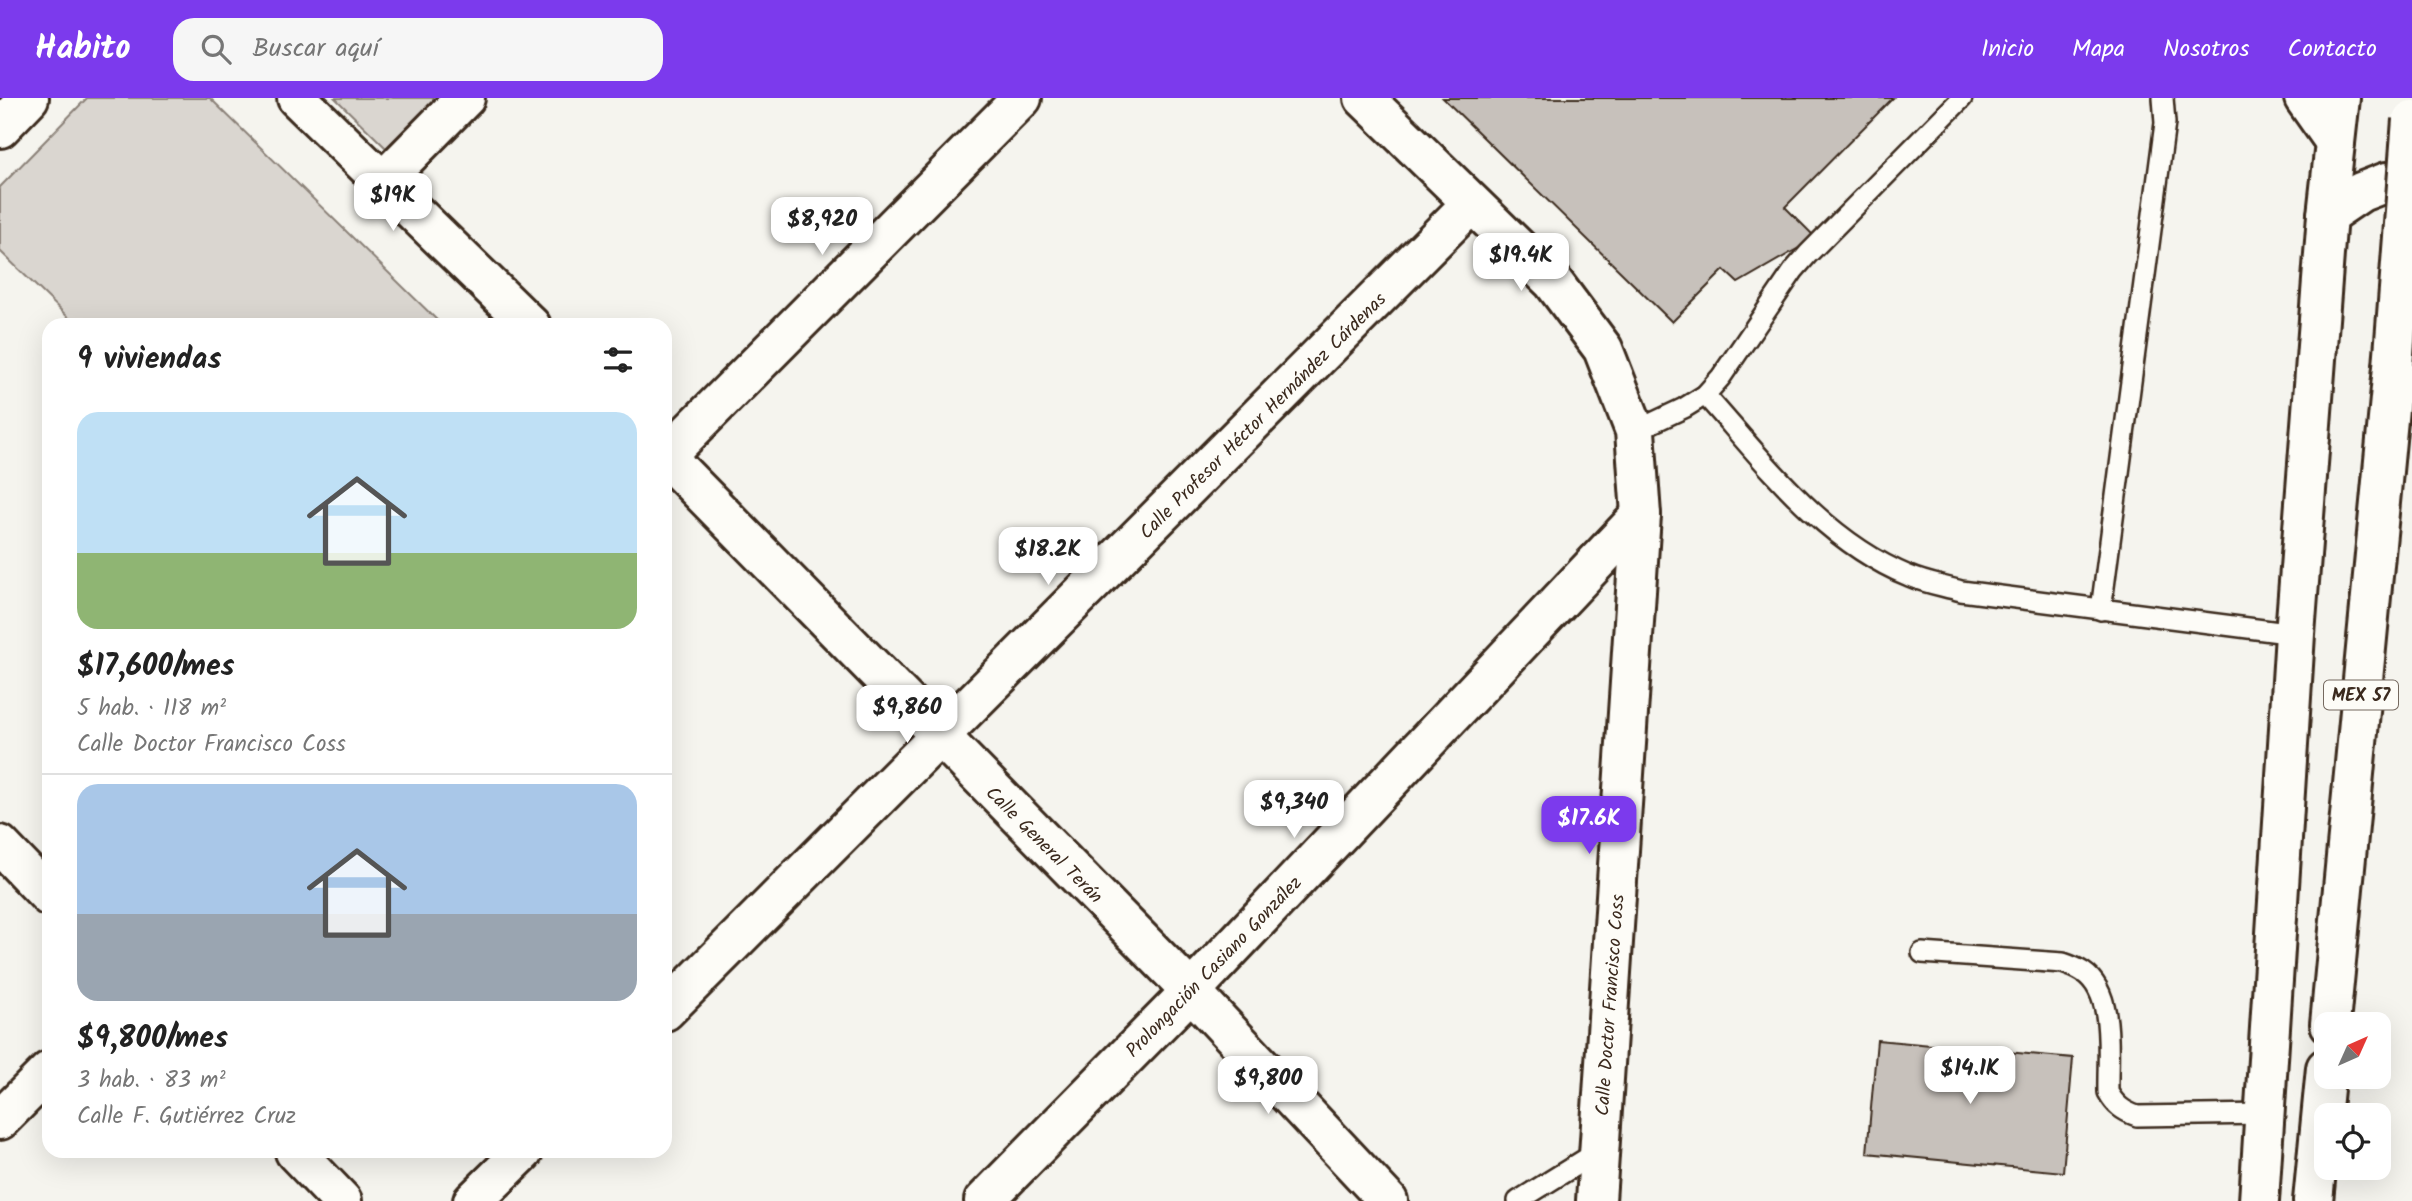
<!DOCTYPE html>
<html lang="es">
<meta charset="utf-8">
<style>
:root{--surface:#fff;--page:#f6f6f6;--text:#222;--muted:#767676;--line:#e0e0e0;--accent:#7c3aed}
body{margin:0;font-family:Kalam,sans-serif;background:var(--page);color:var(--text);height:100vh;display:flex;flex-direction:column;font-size:26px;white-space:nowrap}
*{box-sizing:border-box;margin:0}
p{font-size:23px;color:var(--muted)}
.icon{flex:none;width:38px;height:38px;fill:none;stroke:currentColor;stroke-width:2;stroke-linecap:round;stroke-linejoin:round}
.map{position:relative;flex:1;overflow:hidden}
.panel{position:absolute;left:42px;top:220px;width:630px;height:840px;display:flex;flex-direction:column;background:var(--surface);border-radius:21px;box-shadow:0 7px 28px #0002}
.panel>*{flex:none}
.needle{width:46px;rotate:45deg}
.buttons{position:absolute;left:2314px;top:914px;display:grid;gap:14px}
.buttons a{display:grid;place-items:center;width:77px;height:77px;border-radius:14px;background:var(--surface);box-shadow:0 7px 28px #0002;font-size:35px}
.price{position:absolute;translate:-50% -60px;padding:0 16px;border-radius:14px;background:#fff;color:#222;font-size:23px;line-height:46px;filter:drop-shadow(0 2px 4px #0008)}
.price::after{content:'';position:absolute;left:50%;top:42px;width:21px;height:16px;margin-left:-10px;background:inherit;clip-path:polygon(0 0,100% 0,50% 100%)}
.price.selected{background:var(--accent);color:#fff}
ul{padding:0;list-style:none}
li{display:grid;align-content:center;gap:14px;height:371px;padding:0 35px}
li+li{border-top:2px solid var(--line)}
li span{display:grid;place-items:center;height:217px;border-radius:21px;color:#555}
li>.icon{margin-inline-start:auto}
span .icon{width:126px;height:126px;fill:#fffc;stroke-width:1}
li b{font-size:30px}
h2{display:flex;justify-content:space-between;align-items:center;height:84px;padding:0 35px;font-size:30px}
header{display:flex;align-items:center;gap:42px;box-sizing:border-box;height:98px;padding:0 35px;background:var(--accent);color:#fff}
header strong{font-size:33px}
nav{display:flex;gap:38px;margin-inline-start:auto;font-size:24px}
.search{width:490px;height:63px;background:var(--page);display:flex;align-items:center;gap:18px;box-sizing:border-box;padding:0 24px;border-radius:21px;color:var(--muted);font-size:26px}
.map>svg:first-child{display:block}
</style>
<header>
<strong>Habito</strong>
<div class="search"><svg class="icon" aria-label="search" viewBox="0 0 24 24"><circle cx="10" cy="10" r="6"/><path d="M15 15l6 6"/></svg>Buscar aquí</div>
<nav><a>Inicio</a><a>Mapa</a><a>Nosotros</a><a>Contacto</a></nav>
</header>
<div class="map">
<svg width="2412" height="1103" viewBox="0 0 2412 1103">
<rect width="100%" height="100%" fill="#f5f4ee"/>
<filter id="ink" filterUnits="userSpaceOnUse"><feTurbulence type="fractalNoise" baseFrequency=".0143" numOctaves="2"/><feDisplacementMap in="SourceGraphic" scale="14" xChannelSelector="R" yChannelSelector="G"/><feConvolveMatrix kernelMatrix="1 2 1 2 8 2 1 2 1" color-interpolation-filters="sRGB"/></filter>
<g filter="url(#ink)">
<g fill="#dad6d0" stroke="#8a8077" stroke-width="2">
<polygon points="87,0 210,0 442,227 76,227 0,153 0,89"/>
<polygon points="335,0 436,0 386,50"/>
</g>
<g fill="#c7c1bb" stroke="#3b2a1e" stroke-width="2">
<polygon points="1443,0 1893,0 1785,109 1816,140 1738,185 1724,172 1672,224"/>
<polygon points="1877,942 2073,960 2063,1074 1867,1055"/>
</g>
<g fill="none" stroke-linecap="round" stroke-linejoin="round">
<defs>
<g id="service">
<path d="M1705 297C1765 364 1823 443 1909 478 1925 485 1944 488 1961 493L2295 536"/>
<polyline points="1635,333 1684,310 1705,297 1721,279 1794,172 1808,156 1962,0"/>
<polyline points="2101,512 2165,25 2163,0"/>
<path d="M1922 855 2063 865C2069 867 2077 870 2083 874 2116 896 2107 958 2108 994 2115 1007 2123 1013 2137 1018L2265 1016"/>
<polyline points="1518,1103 1600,1052"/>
</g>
<g id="minor">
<polyline points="297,0 531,228"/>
<polyline points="1364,0 1553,184 1603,251 1635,333 1641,417 1596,1103"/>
<polyline points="0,30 29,0"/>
<polyline points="383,83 465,0"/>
<polyline points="665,358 1191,893 1388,1103"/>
<polyline points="665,359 1022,0"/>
<polyline points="0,747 49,798"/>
<polyline points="665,913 1471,106"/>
<polyline points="0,1022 49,973"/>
<polyline points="295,1054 342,1103"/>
<polyline points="473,1103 523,1054"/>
<polyline points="984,1103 1191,893 1641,417"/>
</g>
<g id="primary">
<polyline points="2304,0 2335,44"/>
<polyline points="2327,117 2361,94 2387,84 2412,86"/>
<polyline points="2330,926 2393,269"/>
<polyline points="2259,1103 2295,536 2327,117 2340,0"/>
<polyline points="2313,1103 2326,970"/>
</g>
</defs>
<use href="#service" stroke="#3b2a1e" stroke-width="24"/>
<use href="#minor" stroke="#3b2a1e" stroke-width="44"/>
<use href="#primary" stroke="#3b2a1e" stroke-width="44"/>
<use href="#service" stroke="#fdfcf7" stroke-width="19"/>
<use href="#minor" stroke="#fdfcf7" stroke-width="38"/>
<use href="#primary" stroke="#fdfcf7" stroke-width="38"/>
<defs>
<polyline id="primary-bridge" points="2393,269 2412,22"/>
</defs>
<use href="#primary-bridge" stroke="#3b2a1e" stroke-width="44" stroke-linecap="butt"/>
<use href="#primary-bridge" stroke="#fdfcf7" stroke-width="38"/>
</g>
</g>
<g text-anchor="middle" stroke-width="6" stroke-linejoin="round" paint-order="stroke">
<rect fill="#fdfcf7" stroke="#75695f" stroke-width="2" x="2324" y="582.5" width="74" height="29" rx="5"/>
<g font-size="18" font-weight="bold" fill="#3b2a1e">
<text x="2361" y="603">MEX 57</text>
</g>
<g font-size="19" fill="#3b2a1e" stroke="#fdfcf7">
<text transform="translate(1262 317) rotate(-45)" y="7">Calle Profesor Héctor Hernández Cárdenas</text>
<text transform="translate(1045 746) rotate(45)" y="7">Calle General Terán</text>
<text transform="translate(1213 868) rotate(-46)" y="7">Prolongación Casiano González</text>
<text transform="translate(1609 907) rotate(-86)" y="7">Calle Doctor Francisco Coss</text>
</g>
</g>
</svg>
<div class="buttons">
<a><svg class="needle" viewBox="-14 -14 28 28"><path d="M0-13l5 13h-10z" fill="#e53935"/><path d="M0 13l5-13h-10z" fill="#767676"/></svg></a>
<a><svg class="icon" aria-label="locate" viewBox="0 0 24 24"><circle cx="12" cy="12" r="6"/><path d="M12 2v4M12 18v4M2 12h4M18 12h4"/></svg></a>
</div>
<b class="price" style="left:393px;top:135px">$19K</b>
<b class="price" style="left:822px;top:159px">$8,920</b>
<b class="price" style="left:1521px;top:195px">$19.4K</b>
<b class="price" style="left:1048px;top:489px">$18.2K</b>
<b class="price" style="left:907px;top:647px">$9,860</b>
<b class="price" style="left:1294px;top:742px">$9,340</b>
<b class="price selected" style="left:1589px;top:758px">$17.6K</b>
<b class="price" style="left:1970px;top:1008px">$14.1K</b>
<b class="price" style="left:1268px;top:1018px">$9,800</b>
<section class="panel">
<h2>9 viviendas<svg class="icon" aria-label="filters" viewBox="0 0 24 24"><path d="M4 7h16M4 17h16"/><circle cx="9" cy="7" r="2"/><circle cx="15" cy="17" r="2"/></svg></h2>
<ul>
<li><span style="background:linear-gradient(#bfe0f5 65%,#8fb573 0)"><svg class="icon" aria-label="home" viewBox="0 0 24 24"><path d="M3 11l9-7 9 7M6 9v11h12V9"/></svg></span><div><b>$17,600/mes</b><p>5 hab. · 118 m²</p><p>Calle Doctor Francisco Coss</p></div></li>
<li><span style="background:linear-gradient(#a9c7e8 60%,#9aa5b1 0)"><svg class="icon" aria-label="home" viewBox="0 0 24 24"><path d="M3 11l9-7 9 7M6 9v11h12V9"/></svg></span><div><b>$9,800/mes</b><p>3 hab. · 83 m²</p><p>Calle F. Gutiérrez Cruz</p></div></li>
</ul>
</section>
</div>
